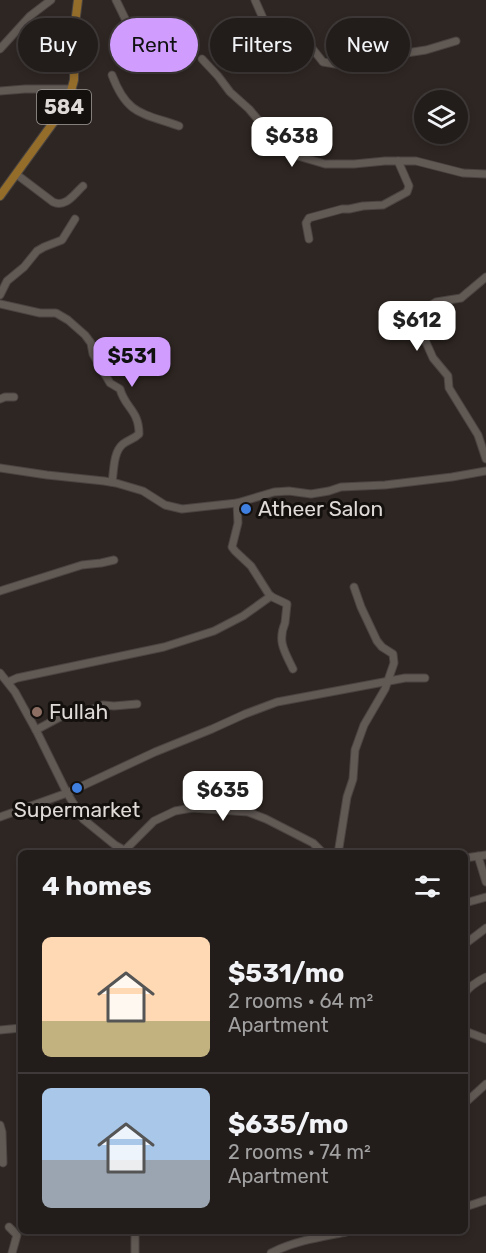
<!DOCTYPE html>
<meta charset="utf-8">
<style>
:root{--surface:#221c1a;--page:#2a2523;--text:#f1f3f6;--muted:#a2a1a2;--line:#3f3a39;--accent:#d09dff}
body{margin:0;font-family:Rubik,sans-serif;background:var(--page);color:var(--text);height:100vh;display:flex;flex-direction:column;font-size:22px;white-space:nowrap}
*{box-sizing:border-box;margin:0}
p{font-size:20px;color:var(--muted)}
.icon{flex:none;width:33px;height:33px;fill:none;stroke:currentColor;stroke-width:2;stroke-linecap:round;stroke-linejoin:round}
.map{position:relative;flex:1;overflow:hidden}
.drawer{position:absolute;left:18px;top:850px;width:450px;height:384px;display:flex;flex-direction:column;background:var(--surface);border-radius:9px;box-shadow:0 3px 9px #0003,0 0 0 2px var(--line)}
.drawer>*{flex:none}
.hud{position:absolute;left:18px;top:18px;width:450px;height:54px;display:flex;gap:12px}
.controls{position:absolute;left:414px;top:90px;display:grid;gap:12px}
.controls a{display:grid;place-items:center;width:54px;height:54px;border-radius:50%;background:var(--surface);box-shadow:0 3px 9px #0003,0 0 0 2px var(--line);font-size:30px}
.price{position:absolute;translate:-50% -51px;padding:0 14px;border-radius:12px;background:#fff;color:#222;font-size:20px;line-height:39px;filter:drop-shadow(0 2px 3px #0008)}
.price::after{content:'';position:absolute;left:50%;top:36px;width:18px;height:14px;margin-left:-9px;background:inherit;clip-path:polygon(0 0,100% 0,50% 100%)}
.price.on{background:var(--accent);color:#111}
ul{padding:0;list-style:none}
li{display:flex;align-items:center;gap:18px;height:150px;padding:0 24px}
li+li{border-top:2px solid var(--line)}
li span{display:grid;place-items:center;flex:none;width:168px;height:120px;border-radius:9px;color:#555}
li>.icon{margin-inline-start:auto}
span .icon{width:72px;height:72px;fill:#fffc;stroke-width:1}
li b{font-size:26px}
h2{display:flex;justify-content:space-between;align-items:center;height:72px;padding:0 24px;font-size:26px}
.chip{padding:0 21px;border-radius:27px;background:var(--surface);box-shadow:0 3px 9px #0003,0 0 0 2px var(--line);font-size:21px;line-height:54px}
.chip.on{background:var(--accent);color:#111}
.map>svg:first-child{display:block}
</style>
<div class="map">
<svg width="486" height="1253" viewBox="0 0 486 1253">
<rect width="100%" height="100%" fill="#2e2622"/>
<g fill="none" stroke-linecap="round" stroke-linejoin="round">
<defs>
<g id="minor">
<path d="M116 0C123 13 129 32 142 40 158 50 169 43 180 65"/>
<polyline points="255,0 266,25"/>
<path d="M260 30C266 34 267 40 273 45 284 56 298 49 311 47L323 62 341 65 368 63 393 55 426 50 456 41"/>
<polyline points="0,49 30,16 51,0"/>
<polyline points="202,59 218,76 230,92 249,109 281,147 291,154 325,164 354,164 385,161 416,161 463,173 486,174"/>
<path d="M112 75C127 115 142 113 179 126"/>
<polyline points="0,91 25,89 72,89"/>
<path d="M16 174 53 202C66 208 74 194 83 186"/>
<polyline points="309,239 306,223 309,218 342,209 349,209 363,206 383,205 407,192 409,186 398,161"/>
<polyline points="486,277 461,298 436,302 431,305 430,326 426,336 425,340 433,358 448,376 449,388 478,435 486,459"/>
<polyline points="0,295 7,281 24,267 37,251 44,247 62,240 75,219"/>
<path d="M0 304 40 313H56L68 320 85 335 91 343 93 354 110 383 120 389C125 408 139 410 139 434 134 439 128 440 123 444 113 452 114 471 112 482"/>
<polyline points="0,399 5,397 14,397"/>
<polyline points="0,468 47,475 104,481 116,483 143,491 165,505 182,509 237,503 274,492 289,491 311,494 329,491 341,487 385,485 452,477 486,471"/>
<path d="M237 503 238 523 232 547 235 551 251 566 270 596 287 604 285 623C277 642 285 652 293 669"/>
<polyline points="0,591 82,565 101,563 114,560"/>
<polyline points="0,673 15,692 36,730 67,793 83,819 115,845 131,854"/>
<polyline points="8,682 17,678 164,647 214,631 243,616 271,596"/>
<polyline points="36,730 64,715 86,712 103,705 114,706 137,704"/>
<polyline points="0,817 67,793 155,752 212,729 245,714 277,702 405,678 425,678"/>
<polyline points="125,850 154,821 175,811 192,808 248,812 266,819 313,843 324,854"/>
<polyline points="338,854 347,797 353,779 355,750 364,725 385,689 394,663 393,654 382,647 377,641 361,607 354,587"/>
<polyline points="478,856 486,882"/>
<polyline points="465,858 486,855"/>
<polyline points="465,903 486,897"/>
<polyline points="465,944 486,928"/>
<path d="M465 993C470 986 478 981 486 977"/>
<polyline points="0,1030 21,1028"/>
<polyline points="465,1031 486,1039"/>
<polyline points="465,1103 486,1084"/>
<polyline points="0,1125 2,1132 3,1163"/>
<polyline points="465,1207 486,1200"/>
<polyline points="9,1227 17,1235 12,1253"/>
<polyline points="135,1232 135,1253"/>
<path d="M271 1253C294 1241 321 1237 346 1232"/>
</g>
<polyline id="major" points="0,196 58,116 71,91 74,80 75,24 78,0"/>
</defs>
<use href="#minor" stroke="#4a4441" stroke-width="9"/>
<use href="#major" stroke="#4a4441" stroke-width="10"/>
<use href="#minor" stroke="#615954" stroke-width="7"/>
<use href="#major" stroke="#956d2b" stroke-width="8"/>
</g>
<g fill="#3f7fe0" stroke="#13100e" stroke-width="2">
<circle cx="246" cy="509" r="6"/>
<circle cx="77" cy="788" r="6"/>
</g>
<circle fill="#8d6e63" stroke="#13100e" stroke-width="2" cx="37" cy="712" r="6"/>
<g text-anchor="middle" stroke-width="6" stroke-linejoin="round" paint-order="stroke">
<rect fill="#13100e" stroke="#a29d9b" stroke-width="1.5" x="37" y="90" width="54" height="34" rx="4.5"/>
<g font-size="20" font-weight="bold" fill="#dfdad7">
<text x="64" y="114">584</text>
</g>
<g font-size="21" fill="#dfdad7" stroke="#13100e" text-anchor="start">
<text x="258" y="516">Atheer Salon</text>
<text x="49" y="719">Fullah</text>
<text x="77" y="817" text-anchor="middle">Supermarket</text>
</g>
</g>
</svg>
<div class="controls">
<a><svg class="icon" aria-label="layers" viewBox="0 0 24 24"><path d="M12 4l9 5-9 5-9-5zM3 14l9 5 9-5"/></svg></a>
</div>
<b class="price" style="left:292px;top:168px">$638</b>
<b class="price" style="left:417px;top:352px">$612</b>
<b class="price on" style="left:132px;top:388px">$531</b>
<b class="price" style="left:223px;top:822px">$635</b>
<div class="hud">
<a class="chip">Buy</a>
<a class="chip on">Rent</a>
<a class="chip">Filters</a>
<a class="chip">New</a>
</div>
<section class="drawer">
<h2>4 homes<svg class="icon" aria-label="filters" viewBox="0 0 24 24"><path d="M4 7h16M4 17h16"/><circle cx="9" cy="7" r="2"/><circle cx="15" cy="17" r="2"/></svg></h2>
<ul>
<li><span style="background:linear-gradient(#ffd9b3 70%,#c2b280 0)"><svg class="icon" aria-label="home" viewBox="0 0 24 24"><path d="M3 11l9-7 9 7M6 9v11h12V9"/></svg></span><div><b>$531/mo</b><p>2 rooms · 64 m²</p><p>Apartment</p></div></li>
<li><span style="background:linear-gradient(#a9c7e8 60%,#9aa5b1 0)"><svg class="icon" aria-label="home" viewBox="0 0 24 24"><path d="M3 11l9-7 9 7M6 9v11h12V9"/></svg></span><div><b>$635/mo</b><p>2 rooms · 74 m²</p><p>Apartment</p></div></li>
</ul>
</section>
</div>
